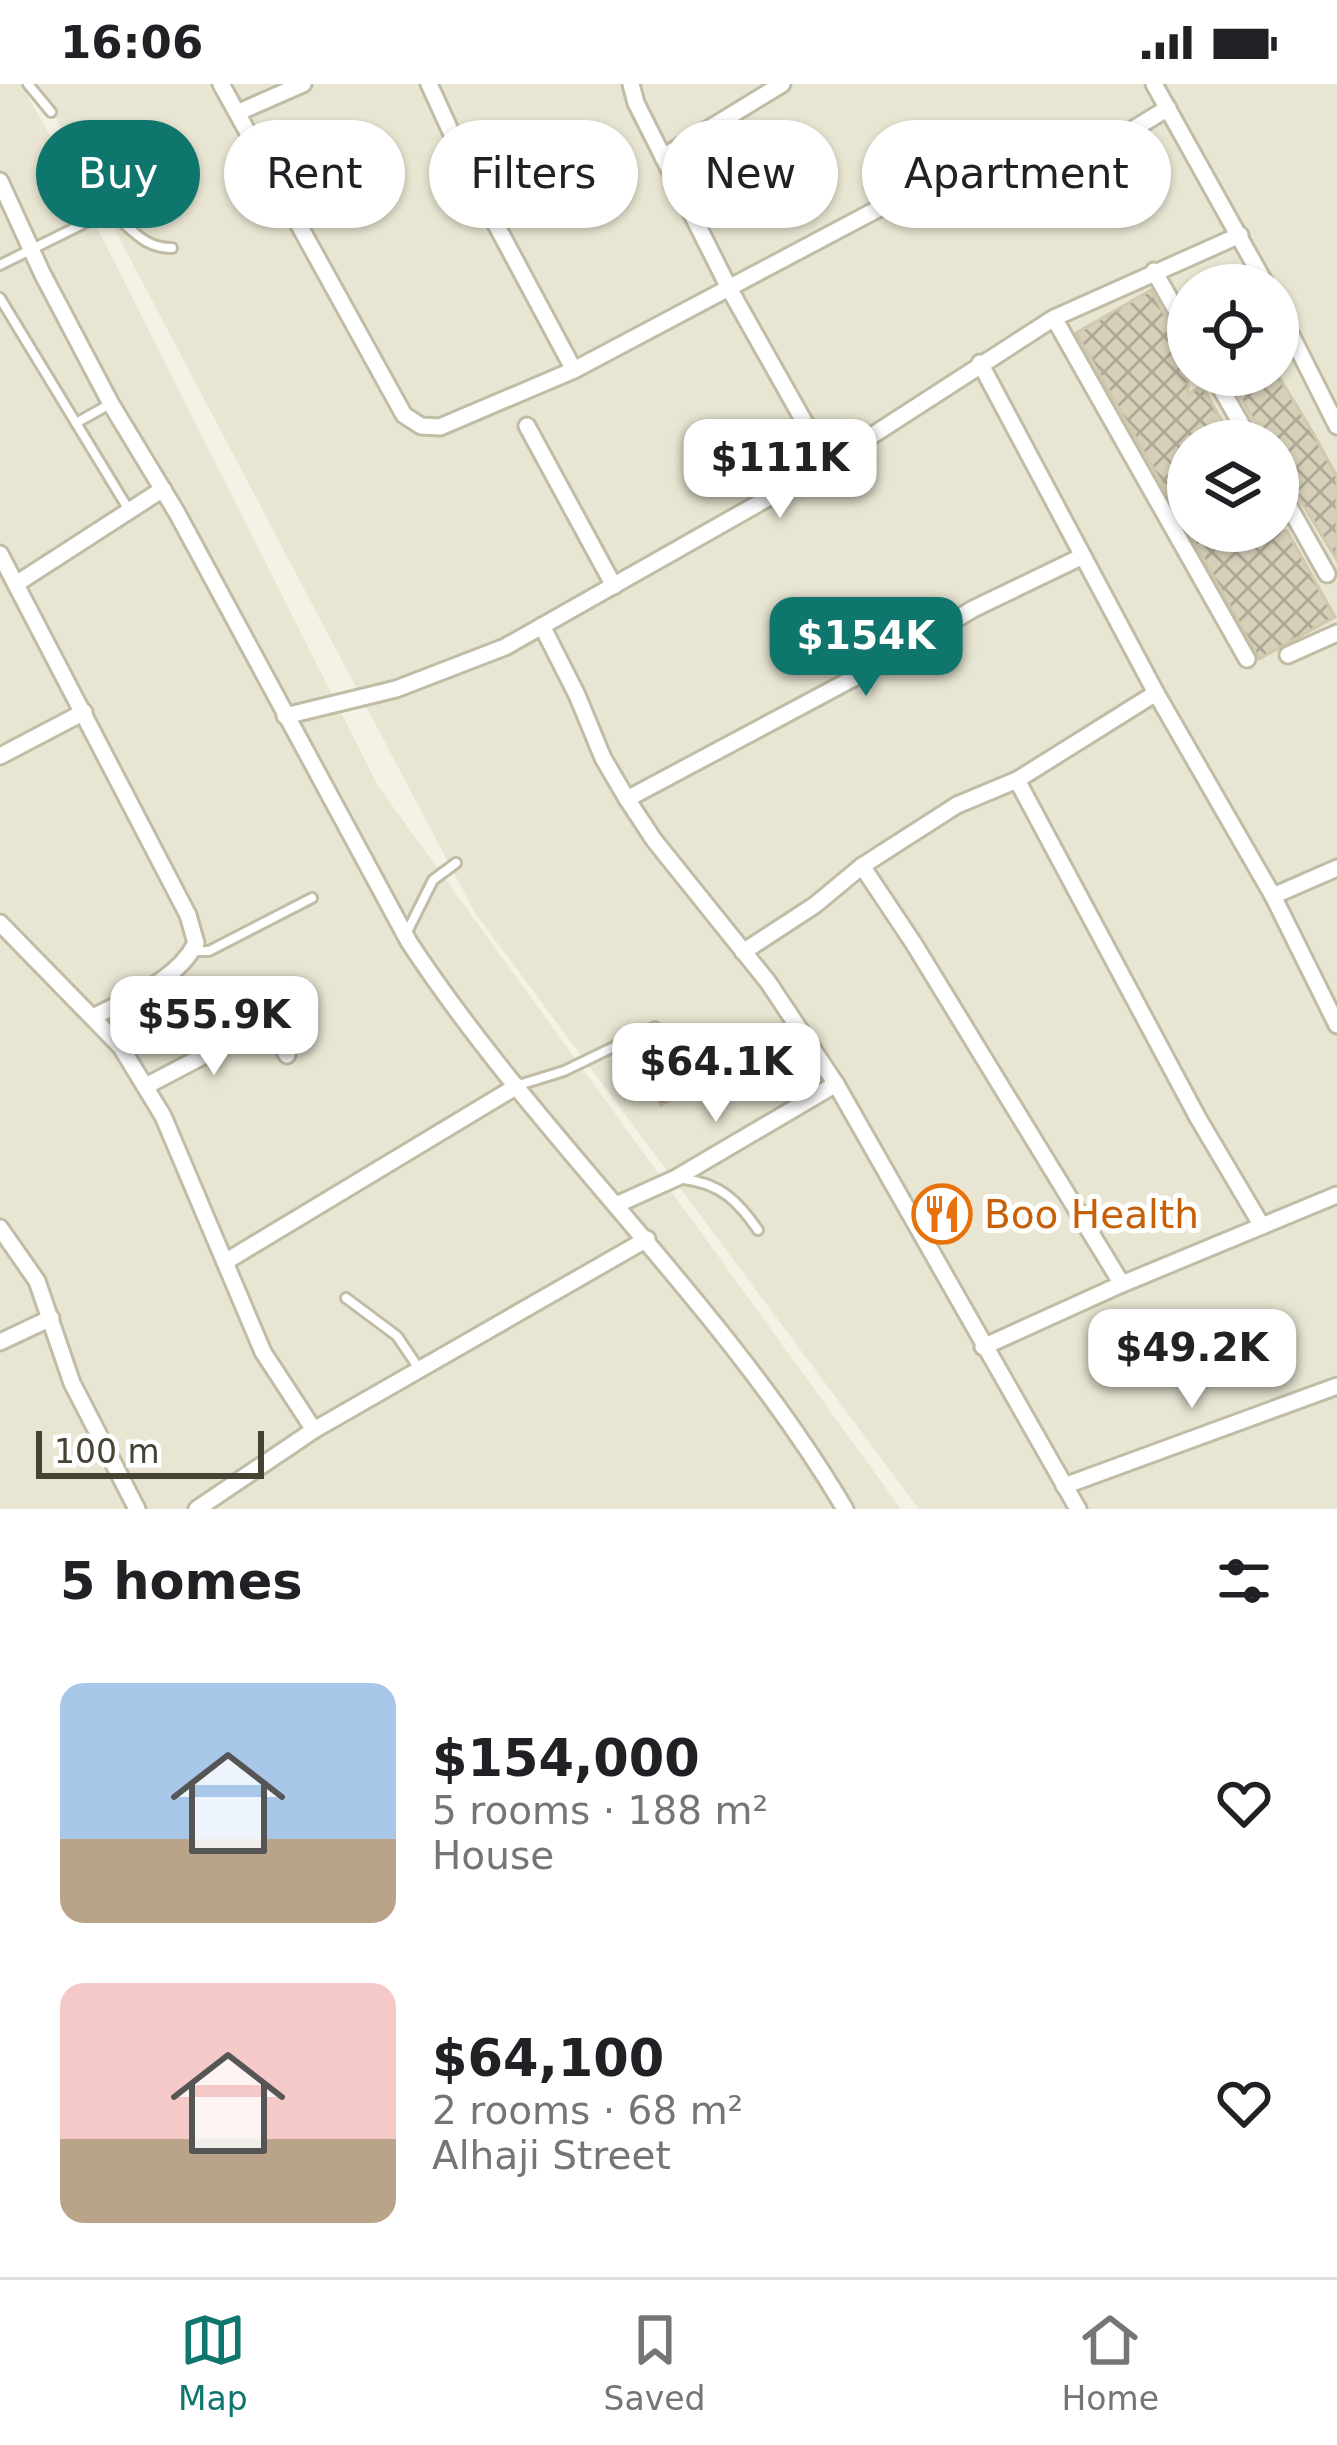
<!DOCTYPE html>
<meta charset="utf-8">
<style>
:root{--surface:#fff;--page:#f2f2f2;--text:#202124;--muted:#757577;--line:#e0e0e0;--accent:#0f766e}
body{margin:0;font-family:"DejaVu Sans",sans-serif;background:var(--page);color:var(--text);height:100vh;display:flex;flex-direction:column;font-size:45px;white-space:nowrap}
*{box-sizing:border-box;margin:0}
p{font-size:39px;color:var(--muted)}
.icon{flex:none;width:66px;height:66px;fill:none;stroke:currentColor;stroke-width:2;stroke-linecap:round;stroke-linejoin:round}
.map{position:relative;height:1425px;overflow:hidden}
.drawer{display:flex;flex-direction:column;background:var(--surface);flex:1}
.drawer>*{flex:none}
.top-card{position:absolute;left:36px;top:36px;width:1266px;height:108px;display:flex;gap:24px}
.tools{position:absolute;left:1167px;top:180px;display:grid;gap:24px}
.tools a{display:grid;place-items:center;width:132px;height:132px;border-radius:50%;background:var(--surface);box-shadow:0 3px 9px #0004;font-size:60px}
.scale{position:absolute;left:36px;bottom:30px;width:228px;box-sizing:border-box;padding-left:12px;border:6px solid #464234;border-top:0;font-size:33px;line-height:42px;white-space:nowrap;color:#464234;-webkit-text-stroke:9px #fff;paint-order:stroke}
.price{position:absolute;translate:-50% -102px;padding:0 27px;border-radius:24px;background:#fff;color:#222;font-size:39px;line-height:78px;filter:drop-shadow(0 3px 6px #0008)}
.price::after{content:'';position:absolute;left:50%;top:72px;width:36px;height:27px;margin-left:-18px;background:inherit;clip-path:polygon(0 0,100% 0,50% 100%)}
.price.current{background:var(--accent);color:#fff}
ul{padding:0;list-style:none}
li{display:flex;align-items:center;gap:36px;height:300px;padding:0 60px}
li span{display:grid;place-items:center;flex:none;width:336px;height:240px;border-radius:24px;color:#555}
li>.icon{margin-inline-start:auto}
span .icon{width:144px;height:144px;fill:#fffc;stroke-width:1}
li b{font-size:51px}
h2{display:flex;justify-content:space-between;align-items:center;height:144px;padding:0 60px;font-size:51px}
.tag{padding:0 42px;border-radius:54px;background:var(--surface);box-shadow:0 3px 9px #0004;font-size:42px;line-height:108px}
.tag.current{background:var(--accent);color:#fff}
.status{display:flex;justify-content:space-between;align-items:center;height:84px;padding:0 60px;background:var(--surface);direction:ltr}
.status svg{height:33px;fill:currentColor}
.menu{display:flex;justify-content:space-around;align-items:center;height:168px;border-top:3px solid var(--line);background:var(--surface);font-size:33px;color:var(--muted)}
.menu a{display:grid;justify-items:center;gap:6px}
.menu .current{color:var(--accent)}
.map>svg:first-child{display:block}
</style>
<div class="status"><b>16:06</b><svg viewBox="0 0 49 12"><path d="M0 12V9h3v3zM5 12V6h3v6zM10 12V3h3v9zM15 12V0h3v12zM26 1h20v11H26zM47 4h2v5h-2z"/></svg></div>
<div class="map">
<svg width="1337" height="1425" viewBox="0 0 1337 1425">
<defs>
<pattern id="building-cross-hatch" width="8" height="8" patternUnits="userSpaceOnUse" patternTransform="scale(3)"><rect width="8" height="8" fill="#d6d0b9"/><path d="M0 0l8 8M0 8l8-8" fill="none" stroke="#afaa97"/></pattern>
</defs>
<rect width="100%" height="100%" fill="#f3f2e4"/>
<g fill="#e8e5d2" fill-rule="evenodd">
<polygon points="0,0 21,0 58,66 378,702 901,1425 0,1425"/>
<path d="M38 0H1337V1425H919L475 829ZM1188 201H1278V291H1188ZM1188 357H1278V447H1188Z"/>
</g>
<g fill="url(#building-cross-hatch)" stroke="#d1c9ac" stroke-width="3">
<polygon points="1151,206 1188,272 1188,310 1202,302 1231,353 1224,357 1188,357 1188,446 1076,249"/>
<polygon points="1227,291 1278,291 1313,349 1337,393 1337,476 1278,380 1278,357 1266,357"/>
<polygon points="1188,447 1287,447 1335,533 1259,575"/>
<polygon points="670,946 698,1002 661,1021 633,965"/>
</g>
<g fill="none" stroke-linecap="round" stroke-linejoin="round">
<defs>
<g id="service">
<polyline points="28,0 51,28"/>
<path d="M0 181 109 127C131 143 142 164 172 164"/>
<polyline points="0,214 129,426"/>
<polyline points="76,339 110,320"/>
<polyline points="406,850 433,796 456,779"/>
<polyline points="194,867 209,867 312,814"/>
<polyline points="519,1001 564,987 655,943"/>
<path d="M683 1095C720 1099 738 1117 758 1146"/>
<polyline points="346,1214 397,1252 420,1286"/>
</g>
<g id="minor">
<polyline points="221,0 404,331 421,342 440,343 574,286 974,74"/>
<polyline points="429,0 478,107 574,286"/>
<polyline points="631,0 636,19 730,206 828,380"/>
<polyline points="1154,0 1266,201"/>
<polyline points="239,28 303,0"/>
<polyline points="663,73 782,0"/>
<path d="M0 97 42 189 111 320 177 429 409 858C540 1057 723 1219 845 1425"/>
<polyline points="1034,106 1168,24"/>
<polyline points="1154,187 1188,247"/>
<polyline points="1278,225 1337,342"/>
<polyline points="1054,234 1247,575"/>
<polyline points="980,279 1156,609 1273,812 1337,941"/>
<polyline points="1213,291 1251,357"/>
<polyline points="527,342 614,502"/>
<polyline points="1278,403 1327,490"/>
<path d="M0 470 188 831 196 859C177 897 129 914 93 933"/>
<polyline points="16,500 163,405"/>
<polyline points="542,542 577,611 603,674 627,715 654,756 768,898 836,1000 1078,1425"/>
<polyline points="1288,571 1337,549"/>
<polyline points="285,632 396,605 505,563 828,380 1054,234 1240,151"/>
<polyline points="0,672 84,628"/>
<polyline points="1017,696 1198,1034 1262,1142"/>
<polyline points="627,715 897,571 973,525 1083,472"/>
<polyline points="862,782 914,860 1122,1200"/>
<polyline points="1273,812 1337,784"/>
<polyline points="0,839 121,963 163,1032 263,1268 314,1346"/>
<polyline points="743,868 815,821 862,782 957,721 1017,696 1156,609"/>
<polyline points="146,1002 264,940 271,944 287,971"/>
<polyline points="616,1121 676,1094 836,1000"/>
<polyline points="0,1144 37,1197 72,1299 137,1425"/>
<polyline points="225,1178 517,1002"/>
<polyline points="0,1258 51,1234"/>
<polyline points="983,1263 1122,1200 1337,1111"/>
<polyline points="1064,1402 1337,1302"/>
<polyline points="197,1425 314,1346 647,1155"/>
</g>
</defs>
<use href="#service" stroke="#c0bca6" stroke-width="14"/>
<use href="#minor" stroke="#c0bca6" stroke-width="21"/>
<use href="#service" stroke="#fff" stroke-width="8"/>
<use href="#minor" stroke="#fff" stroke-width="15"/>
</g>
<defs>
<symbol id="restaurant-ring" viewBox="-11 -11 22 22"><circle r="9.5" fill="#fff" stroke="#e8710a" stroke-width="1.5"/><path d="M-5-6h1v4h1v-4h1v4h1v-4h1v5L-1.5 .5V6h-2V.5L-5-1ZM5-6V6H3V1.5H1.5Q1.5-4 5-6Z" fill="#e8710a"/></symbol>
</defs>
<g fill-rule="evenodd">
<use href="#restaurant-ring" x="909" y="1097" width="66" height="66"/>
</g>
<g text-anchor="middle" stroke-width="10" stroke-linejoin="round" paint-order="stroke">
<g font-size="39" fill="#c56008" stroke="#fff" text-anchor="start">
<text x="984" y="1144">Boo Health</text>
</g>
</g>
</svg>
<div class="tools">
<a><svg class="icon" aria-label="locate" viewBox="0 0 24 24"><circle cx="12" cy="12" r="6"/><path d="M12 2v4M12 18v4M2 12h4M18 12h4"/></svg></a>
<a><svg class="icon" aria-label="layers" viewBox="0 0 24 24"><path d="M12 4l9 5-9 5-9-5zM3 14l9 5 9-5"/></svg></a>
</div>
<div class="scale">100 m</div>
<b class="price" style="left:780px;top:437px">$111K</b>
<b class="price current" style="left:866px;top:615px">$154K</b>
<b class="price" style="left:214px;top:994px">$55.9K</b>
<b class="price" style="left:716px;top:1041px">$64.1K</b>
<b class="price" style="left:1192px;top:1327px">$49.2K</b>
<div class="top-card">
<a class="tag current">Buy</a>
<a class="tag">Rent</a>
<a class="tag">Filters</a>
<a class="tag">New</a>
<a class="tag">Apartment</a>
</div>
</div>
<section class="drawer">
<h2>5 homes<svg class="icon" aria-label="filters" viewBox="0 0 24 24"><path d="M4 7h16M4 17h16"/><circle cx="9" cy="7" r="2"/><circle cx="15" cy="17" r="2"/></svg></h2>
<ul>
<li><span style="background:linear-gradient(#a9c7e8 65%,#b9a48a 0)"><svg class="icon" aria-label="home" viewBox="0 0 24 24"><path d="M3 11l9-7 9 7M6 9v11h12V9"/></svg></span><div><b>$154,000</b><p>5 rooms · 188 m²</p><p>House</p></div><svg class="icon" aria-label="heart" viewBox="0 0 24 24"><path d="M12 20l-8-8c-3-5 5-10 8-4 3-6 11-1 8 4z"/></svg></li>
<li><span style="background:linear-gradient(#f6c9c9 65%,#b9a48a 0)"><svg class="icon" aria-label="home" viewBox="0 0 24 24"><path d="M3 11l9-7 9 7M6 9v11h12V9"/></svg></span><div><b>$64,100</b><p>2 rooms · 68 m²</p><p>Alhaji Street</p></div><svg class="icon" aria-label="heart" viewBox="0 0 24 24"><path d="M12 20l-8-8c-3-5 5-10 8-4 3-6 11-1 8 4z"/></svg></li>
</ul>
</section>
<nav class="menu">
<a class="current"><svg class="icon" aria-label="map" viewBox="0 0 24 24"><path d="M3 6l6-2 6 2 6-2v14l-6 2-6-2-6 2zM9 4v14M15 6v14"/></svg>Map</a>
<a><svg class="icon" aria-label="saved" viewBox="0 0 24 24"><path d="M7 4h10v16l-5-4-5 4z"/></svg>Saved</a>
<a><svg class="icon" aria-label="home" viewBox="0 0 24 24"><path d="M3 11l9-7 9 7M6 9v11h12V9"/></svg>Home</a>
</nav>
